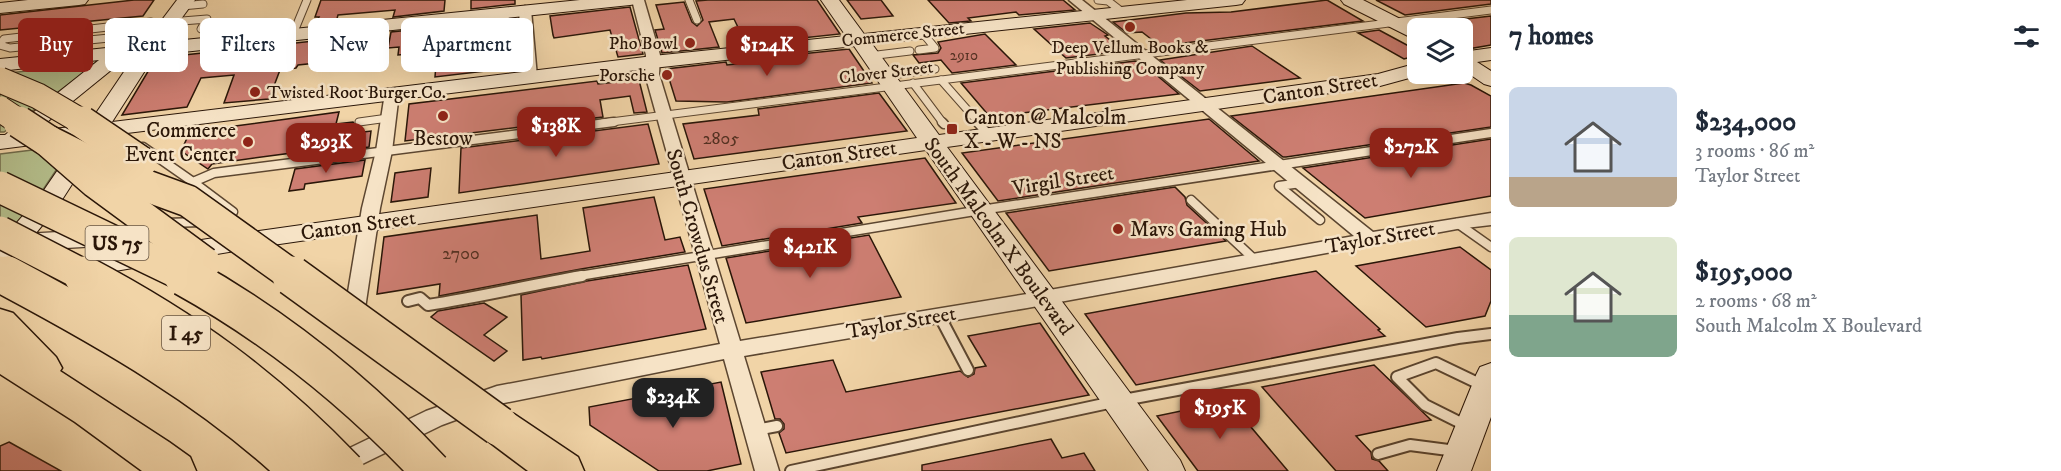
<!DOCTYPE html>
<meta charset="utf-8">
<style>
:root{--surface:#fff;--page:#f6f6f7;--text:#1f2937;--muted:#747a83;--accent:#8f2418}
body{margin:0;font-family:"IM FELL DW Pica",serif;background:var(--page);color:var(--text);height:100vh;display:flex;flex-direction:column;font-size:22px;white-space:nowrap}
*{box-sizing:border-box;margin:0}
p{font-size:20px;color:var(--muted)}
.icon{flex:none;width:33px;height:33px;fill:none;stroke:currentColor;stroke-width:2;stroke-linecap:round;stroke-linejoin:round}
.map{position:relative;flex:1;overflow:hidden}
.drawer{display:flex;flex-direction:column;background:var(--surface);width:570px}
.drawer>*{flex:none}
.top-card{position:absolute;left:18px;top:18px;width:570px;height:54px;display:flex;gap:12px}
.fabs{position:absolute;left:1407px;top:18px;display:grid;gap:12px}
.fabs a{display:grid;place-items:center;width:66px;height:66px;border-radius:9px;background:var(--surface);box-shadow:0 6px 24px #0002;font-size:30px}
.price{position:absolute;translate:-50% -51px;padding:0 14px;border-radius:12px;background:var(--accent);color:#fff;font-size:20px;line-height:39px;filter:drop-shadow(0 2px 3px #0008)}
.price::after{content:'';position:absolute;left:50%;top:36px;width:18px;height:14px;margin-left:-9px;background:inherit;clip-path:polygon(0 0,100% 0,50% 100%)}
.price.active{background:#222;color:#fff}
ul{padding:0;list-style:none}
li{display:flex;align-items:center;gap:18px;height:150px;padding:0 18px}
li span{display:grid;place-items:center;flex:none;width:168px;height:120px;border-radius:9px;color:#555}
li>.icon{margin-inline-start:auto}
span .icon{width:72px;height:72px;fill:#fffc;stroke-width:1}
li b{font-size:26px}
h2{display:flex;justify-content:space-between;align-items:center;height:72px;padding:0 18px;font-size:26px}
.chip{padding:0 21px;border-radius:9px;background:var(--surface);box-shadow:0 6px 24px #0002;font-size:21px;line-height:54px}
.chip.active{background:var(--accent);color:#fff}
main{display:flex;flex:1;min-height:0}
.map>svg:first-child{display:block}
</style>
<main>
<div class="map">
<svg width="1491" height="471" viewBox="0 0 1491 471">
<rect width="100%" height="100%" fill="#f1d4a7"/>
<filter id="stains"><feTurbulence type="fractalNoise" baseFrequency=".00333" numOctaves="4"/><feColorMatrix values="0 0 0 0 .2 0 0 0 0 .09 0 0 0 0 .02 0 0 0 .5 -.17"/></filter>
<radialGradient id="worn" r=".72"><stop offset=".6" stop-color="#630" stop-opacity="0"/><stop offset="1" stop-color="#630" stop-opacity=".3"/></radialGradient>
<g fill="#b4be8b" stroke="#6f6a4a" stroke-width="1.5">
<polygon points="97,63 4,132 0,132 0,74"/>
<polygon points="73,145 18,227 0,228 0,154"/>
</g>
<g fill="#cd7e72" stroke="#2a1608" stroke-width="1.5">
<polygon points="134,0 154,0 143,16 0,30 0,15"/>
<polygon points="321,0 445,0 444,11 393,17 395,10 338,15 336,22 315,24 319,17 315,17"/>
<polygon points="471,0 515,0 515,4 471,9"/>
<polygon points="708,0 817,0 840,34 746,44 734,19 709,22 719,47 662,53 655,30 664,29 656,5 684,2 692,22 697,26 703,20 696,1"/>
<polygon points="847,0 881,0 893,16 861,19"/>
<polygon points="928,0 1063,0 1075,10 1019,15 1016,12 968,18 971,21 949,23"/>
<polygon points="1327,0 1363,21 1160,46 1142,32 1127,33 1113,22 1186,13 1231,12"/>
<polygon points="1376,0 1491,0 1491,4 1405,15"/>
<polygon points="630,7 643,54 618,57 610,30 554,38 553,35 550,16"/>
<polygon points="1491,16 1491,45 1462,50 1462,28 1430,28 1423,24"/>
<polygon points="517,19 520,59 511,60 494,70 435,77 437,52 398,55 399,47 388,48 391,32"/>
<polygon points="1090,23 1108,35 1105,36 1124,51 1066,58 1034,29"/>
<polygon points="1379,30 1418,51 1418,55 1404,59 1358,33"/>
<polygon points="985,34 1016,65 952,73 941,60 919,63 913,55 938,53 941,48 938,42"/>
<polygon points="332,39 326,62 298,65 296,68 280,70 269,99 224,103 234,75 201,78 187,107 122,115 156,58"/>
<polygon points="1252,46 1300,78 1200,91 1160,60"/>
<polygon points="849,49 872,83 727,102 676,101 666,69 726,62 727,65 755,62 753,59"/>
<polygon points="1135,61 1141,62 1179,94 990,117 961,83"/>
<polygon points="637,72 647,112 634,113 630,96 600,100 603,117 405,141 409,104 597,81 598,84 626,81 624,74"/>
<polygon points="1464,83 1471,85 1491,96 1491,127 1286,157 1283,157 1231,116"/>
<polygon points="879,93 907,131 694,159 683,124 759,115 758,109"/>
<polygon points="339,112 336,124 353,122 357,127 355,133 371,131 369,147 299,156 300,152 269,156 212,164 208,169 181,151 190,132"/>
<polygon points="1209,119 1259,161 998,201 962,153"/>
<polygon points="648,124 659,164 459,193 461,148"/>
<polygon points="1491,139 1491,196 1365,218 1303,168"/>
<polygon points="925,158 956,203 858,217 862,223 722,246 704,189"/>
<polygon points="365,160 362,176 305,184 304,189 289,191 295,169"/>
<polygon points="431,168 428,197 391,202 395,173"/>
<polygon points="1175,187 1185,197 1187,205 1226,241 1049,271 1006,213"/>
<polygon points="654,197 665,240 680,237 685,252 581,269 439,296 440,284 377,294 384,237 537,215 541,259 590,251 583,208"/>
<polygon points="869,235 901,297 746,323 726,258"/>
<polygon points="1460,247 1491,270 1491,301 1485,316 1426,327 1356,266"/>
<polygon points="688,265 706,329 542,359 541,357 523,360 521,295 587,281"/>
<polygon points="1316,271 1380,329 1378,330 1385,336 1136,385 1085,314"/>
<polygon points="484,303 507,317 484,335 507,351 494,361 431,317 438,311"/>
<polygon points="1040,323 1089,395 786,453 779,433 784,429 784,424 780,419 775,419 761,372 833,360 846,392 960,371 968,377 974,374 975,368 986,366 968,336"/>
<polygon points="1374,365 1431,420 1356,436 1371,452 1372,459 1379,461 1388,471 1336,471 1262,387"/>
<polygon points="721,382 741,464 707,471 659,471 590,425 589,407"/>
<polygon points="1229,401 1288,471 1198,471 1157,416"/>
<polygon points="1051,439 1062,458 1084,453 1095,471 922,471 922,465"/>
<polygon points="9,442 61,471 0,471 0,446"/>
</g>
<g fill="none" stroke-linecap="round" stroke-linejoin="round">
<defs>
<g id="lane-far2">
<polyline points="689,0 697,20"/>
<polyline points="1098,0 1108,1 1121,11"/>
<polyline points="182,6 203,4"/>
<polyline points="170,22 207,19 201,29"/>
<polyline points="293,34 307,0"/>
<polyline points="0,44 4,39 151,22"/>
<polyline points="0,45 10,48 109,38 115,28"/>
<polyline points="919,50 935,48 922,32"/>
<polyline points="869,56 910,51"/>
<polyline points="884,76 935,69"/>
<polyline points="941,80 979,123"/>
<polyline points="913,83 943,123"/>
<polyline points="359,122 388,118"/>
<polyline points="603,123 1491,10"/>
</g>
<g id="lane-far1">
<polyline points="942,122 944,124"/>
<polyline points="977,122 989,135"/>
<polyline points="143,147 193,182 214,173 614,122"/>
<polyline points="193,182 233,212 220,217"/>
<polyline points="1301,183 1279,186 1320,220"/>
<polyline points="1191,200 1255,260"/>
<polyline points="165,223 202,222"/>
<polyline points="1457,223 1491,247"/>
<polyline points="573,277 981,210 1491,133"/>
</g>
<g id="lane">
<path d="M408 301 420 298 428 305C480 297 530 285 582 276"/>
<polyline points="939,315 968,370"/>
<polyline points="1467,426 1425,405 1397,377 1436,363 1484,386"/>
<polyline points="756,430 777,426"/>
<polyline points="1378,454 1410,445 1456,451"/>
<polyline points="791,471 1118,401 1458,338 1491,334"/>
</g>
<g id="street">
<polygon points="632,0 644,0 660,55 659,74 740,341 1027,294 1354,236 1069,0 1082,0 1373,232 1491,213 1491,225 1457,229 1027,308 744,356 779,471 755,471 724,359 499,404 442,425 348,471 325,471 323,466 327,459 426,411 497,386 720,344 645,74 646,55"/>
<polygon points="525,6 531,10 537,77 530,81 523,77 519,10"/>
<polygon points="392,89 399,93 392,151 380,208 363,322 360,327 353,329 346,327 343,322 362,208 376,151 385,93"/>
</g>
<g id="secondary">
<polygon points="28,0 88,0 85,4 79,5 0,13 0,3"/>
<path d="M177 0H195L164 42 580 0H639L636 4 630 5 155 55 112 122 653 56 846 36 821 0H839L864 34 1187 0H1245L1242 4 1236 5 872 44 939 135 1378 74 1418 63V74H1424L1380 86 947 147 1180 460 1185 471H1149L926 150 259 247 85 276 5 284 0 283V242L40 196 79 139 0 149V135H5L99 60 0 71V59L116 47 124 44 143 45ZM854 46 917 138 259 231 85 258 9 265 22 250 175 243 184 241 188 235 184 229 175 227 36 233 58 206 103 136 653 68ZM134 57 88 125 36 131 126 58Z"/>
<polygon points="1341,0 1363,0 1418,28 1418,41 1344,4"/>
<polygon points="1491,48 1491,60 1477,62 1491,71 1491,86 1484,84 1462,69 1462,52"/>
<polygon points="1491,363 1491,417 1471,471 1437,471 1476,375 1480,367"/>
</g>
<g id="highway">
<polygon points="0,309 13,313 56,357 62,368 60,371 169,442 190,457 196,471 142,471 75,422 0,374"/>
<polygon points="499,409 514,414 578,457 584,471 528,471 484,438 478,426 484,414"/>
</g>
</defs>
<use href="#lane-far2" stroke="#5c4630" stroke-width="9"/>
<use href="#lane-far1" stroke="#5c4630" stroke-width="11"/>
<use href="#lane" stroke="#5c4630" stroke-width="14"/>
<use href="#street" stroke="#5c4630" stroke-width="3"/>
<use href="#secondary" stroke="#2a1608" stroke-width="2"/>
<use href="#highway" stroke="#2a1608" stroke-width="3"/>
<use href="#lane-far2" stroke="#f6e3c6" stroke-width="7"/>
<use href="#lane-far1" stroke="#f6e3c6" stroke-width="8"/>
<use href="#lane" stroke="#f6e3c6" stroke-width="10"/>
<use href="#street" fill="#f6e3c6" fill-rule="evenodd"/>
<use href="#secondary" fill="#f6e3c6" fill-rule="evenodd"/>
<use href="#highway" fill="#f1d4a7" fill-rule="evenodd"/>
<defs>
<g id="highway-bridge-far2">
<polyline points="0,80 38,96 84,123"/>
<polyline points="0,109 21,123"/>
</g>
<g id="highway-bridge-far1">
<polyline points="19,122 48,141 95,182 205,263"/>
<polyline points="82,122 141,162"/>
<polyline points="48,141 114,174 188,201 294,277"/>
<polyline points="0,187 187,277"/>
<polyline points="0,232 87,277"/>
<polyline points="0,272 10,277"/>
</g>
<g id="highway-bridge">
<path d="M7 276C110 331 214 390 299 471"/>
<path d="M84 276C186 330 265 387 345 471"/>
<path d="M184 276C278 328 358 393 431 471"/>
<polyline points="292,276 499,426"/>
</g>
</defs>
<use href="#highway-bridge-far2" stroke="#2a1608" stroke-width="27" stroke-linecap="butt"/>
<use href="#highway-bridge-far1" stroke="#2a1608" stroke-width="34" stroke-linecap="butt"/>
<use href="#highway-bridge" stroke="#2a1608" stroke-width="42" stroke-linecap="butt"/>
<use href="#highway-bridge-far2" stroke="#f1d4a7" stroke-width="25"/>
<use href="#highway-bridge-far1" stroke="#f1d4a7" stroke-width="31"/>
<use href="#highway-bridge" stroke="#f1d4a7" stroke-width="39"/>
</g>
<g fill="#8f2418" stroke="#f6e3c6" stroke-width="2">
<circle cx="1130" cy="27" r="6"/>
<circle cx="690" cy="43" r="6"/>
<circle cx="667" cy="75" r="6"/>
<circle cx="255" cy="92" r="6"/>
<circle cx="443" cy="116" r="6"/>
<rect x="946" y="123" width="12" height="12" rx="3"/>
<circle cx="248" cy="142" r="6"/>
<circle cx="1118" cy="229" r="6"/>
</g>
<g text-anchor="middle" stroke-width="5" stroke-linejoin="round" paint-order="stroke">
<g font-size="15" fill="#533022">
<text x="964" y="60">2910</text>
</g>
<g font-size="18" fill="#2a1608" stroke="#f6e3c6">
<text transform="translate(903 34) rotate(-6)" y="6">Commerce Street</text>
<text transform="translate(886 72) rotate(-7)" y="6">Clover Street</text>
</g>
<g font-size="18" fill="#2a1608" stroke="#f6e3c6" text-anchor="end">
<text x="678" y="49">Pho Bowl</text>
<text x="1130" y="53" text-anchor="middle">Deep Vellum Books &amp;<tspan x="1130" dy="21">Publishing Company</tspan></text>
<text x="655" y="81">Porsche</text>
<text x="267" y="98" text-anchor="start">Twisted Root Burger Co.</text>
</g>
<g font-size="18" fill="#533022">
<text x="721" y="144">2805</text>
<text x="461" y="259">2700</text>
</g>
<g fill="#f6e3c6" stroke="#675441" stroke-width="1.5">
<rect x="85.5" y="226" width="63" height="34" rx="4.5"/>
<rect x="162" y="316" width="48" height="34" rx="4.5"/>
</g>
<g font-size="20" font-weight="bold" fill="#2a1608">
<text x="117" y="250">US 75</text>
<text x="186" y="340">I 45</text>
</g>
<g font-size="21" fill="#2a1608" stroke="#f6e3c6">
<text transform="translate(1320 88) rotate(-9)" y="7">Canton Street</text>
<text transform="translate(839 155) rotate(-8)" y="7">Canton Street</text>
<text transform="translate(1063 180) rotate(-9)" y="7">Virgil Street</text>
<text transform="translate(358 225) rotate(-8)" y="7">Canton Street</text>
<text transform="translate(698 236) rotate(74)" y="7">South Crowdus Street</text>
<text transform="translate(999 236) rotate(54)" y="7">South Malcolm X Boulevard</text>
<text transform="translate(1380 237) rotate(-10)" y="7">Taylor Street</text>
<text transform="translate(901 322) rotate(-10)" y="7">Taylor Street</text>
</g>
<g font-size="21" fill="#2a1608" stroke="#f6e3c6" text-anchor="start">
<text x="964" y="124">Canton @ Malcolm<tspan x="964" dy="24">X - W - NS</tspan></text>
<text x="236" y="137" text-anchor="end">Commerce<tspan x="236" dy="24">Event Center</tspan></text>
<text x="443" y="145" text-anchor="middle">Bestow</text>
<text x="1130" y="236">Mavs Gaming Hub</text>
</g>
</g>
<rect width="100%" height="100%" filter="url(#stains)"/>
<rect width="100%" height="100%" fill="url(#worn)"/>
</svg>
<div class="fabs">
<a><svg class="icon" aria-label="layers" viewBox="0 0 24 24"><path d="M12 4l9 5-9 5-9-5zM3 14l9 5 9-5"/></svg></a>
</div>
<b class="price" style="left:767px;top:77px">$124K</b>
<b class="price" style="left:556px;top:158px">$138K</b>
<b class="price" style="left:326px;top:174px">$293K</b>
<b class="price" style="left:1411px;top:179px">$272K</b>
<b class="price" style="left:810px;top:279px">$421K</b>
<b class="price active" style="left:673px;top:429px">$234K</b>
<b class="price" style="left:1220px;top:440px">$195K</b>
<div class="top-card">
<a class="chip active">Buy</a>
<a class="chip">Rent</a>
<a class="chip">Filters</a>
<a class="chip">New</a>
<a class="chip">Apartment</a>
</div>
</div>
<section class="drawer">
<h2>7 homes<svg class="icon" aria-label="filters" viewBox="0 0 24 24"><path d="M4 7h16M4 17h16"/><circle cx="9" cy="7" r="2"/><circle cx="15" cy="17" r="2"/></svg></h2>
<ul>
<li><span style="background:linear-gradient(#c9d6e8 75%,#b9a48a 0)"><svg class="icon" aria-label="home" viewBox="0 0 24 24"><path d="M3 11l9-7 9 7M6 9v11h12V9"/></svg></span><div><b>$234,000</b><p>3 rooms · 86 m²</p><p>Taylor Street</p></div></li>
<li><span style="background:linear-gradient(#dfe7d0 65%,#7fa58c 0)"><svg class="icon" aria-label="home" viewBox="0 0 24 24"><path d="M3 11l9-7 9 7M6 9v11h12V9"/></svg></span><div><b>$195,000</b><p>2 rooms · 68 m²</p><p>South Malcolm X Boulevard</p></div></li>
</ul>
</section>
</main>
